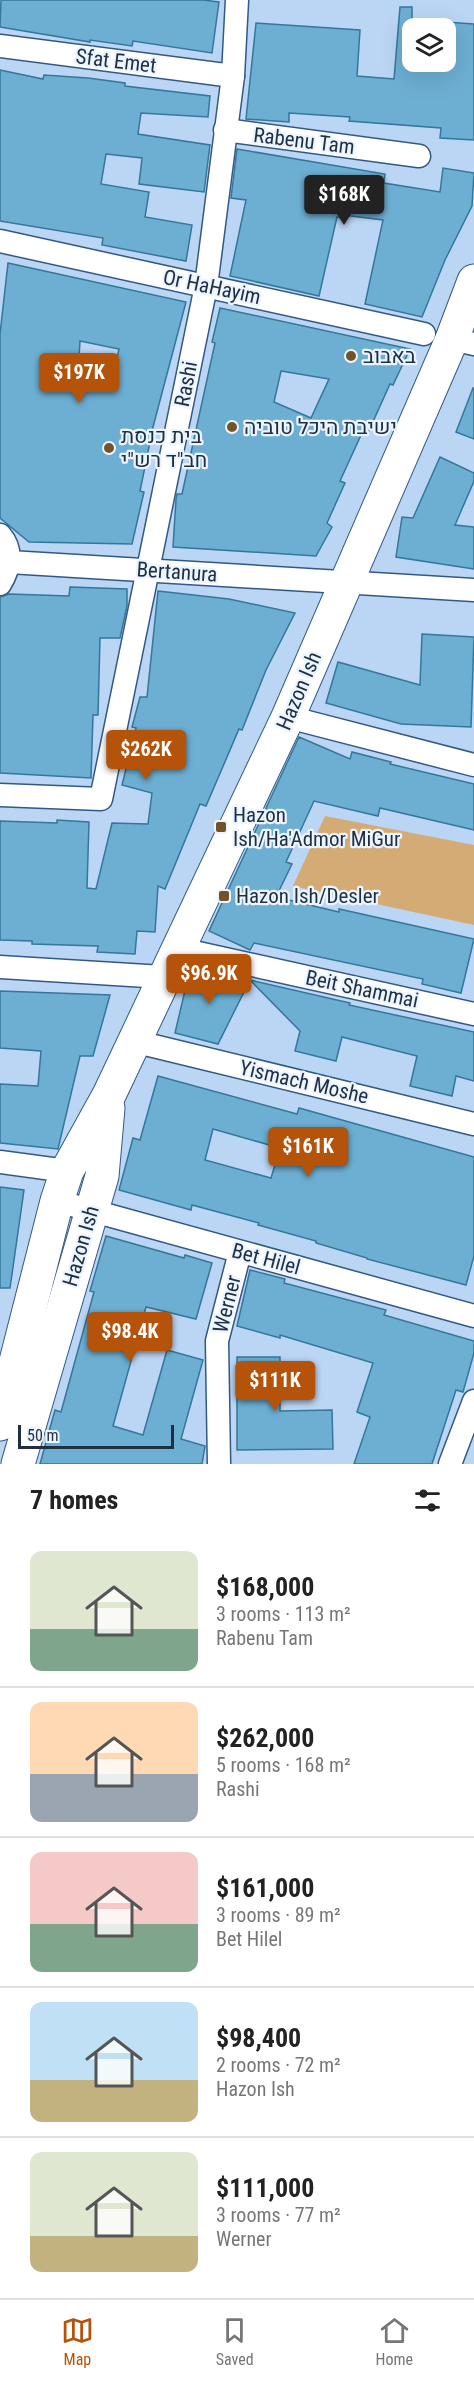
<!DOCTYPE html>
<meta charset="utf-8">
<style>
:root{--surface:#fff;--page:#f2f2f2;--text:#222;--muted:#767676;--line:#e0e0e0;--accent:#b45309}
body{margin:0;font-family:"Roboto Condensed",Heebo,sans-serif;background:var(--page);color:var(--text);height:100vh;display:flex;flex-direction:column;font-size:22px;white-space:nowrap}
*{box-sizing:border-box;margin:0}
p{font-size:20px;color:var(--muted)}
.icon{flex:none;width:33px;height:33px;fill:none;stroke:currentColor;stroke-width:2;stroke-linecap:round;stroke-linejoin:round}
.map{position:relative;height:1464px;overflow:hidden}
.sheet{display:flex;flex-direction:column;background:var(--surface);flex:1}
.sheet>*{flex:none}
.fabs{position:absolute;left:402px;top:18px;display:grid;gap:12px}
.fabs a{display:grid;place-items:center;width:54px;height:54px;border-radius:12px;background:var(--surface);box-shadow:0 6px 24px #0002;font-size:30px}
.scale{position:absolute;left:18px;bottom:15px;width:156px;box-sizing:border-box;padding-left:6px;border:3px solid #1e2f42;border-top:0;font-size:16px;line-height:21px;white-space:nowrap;color:#1e2f42;-webkit-text-stroke:4px #ecf4ff;paint-order:stroke}
.price{position:absolute;translate:-50% -51px;padding:0 14px;border-radius:6px;background:var(--accent);color:#fff;font-size:20px;line-height:39px;filter:drop-shadow(0 2px 3px #0008)}
.price::after{content:'';position:absolute;left:50%;top:36px;width:18px;height:14px;margin-left:-9px;background:inherit;clip-path:polygon(0 0,100% 0,50% 100%)}
.price.active{background:#222;color:#fff}
ul{padding:0;list-style:none}
li{display:flex;align-items:center;gap:18px;height:150px;padding:0 30px}
li+li{border-top:2px solid var(--line)}
li span{display:grid;place-items:center;flex:none;width:168px;height:120px;border-radius:12px;color:#555}
li>.icon{margin-inline-start:auto}
span .icon{width:72px;height:72px;fill:#fffc;stroke-width:1}
li b{font-size:26px}
h2{display:flex;justify-content:space-between;align-items:center;height:72px;padding:0 30px;font-size:26px}
.menu{display:flex;justify-content:space-around;align-items:center;height:84px;border-top:2px solid var(--line);background:var(--surface);font-size:16px;color:var(--muted)}
.menu a{display:grid;justify-items:center;gap:3px}
.menu .active{color:var(--accent)}
.map>svg:first-child{display:block}
</style>
<div class="map">
<svg width="474" height="1464" viewBox="0 0 474 1464">
<rect width="100%" height="100%" fill="#bbd5f4"/>
<polygon fill="#d4ab74" points="325,816 474,845 474,925 293,886"/>
<g fill="#6dafd3" stroke="#347799" stroke-width="1.5" fill-rule="evenodd">
<polygon points="1,0 203,0 219,2 212,53 133,41 132,46 90,40 90,42 0,27"/>
<polygon points="400,7 412,7 412,62 446,62 446,22 474,24 474,140 440,138 441,128 349,121 350,117 289,113 289,122 246,119 256,23 360,30 357,76 394,79"/>
<polygon points="0,70 43,79 44,75 88,78 125,83 125,86 210,96 208,117 141,113 138,134 210,145 204,192 139,184 142,158 106,154 101,184 149,192 145,217 192,225 186,261 102,245 103,238 0,221"/>
<polygon points="237,149 385,174 384,183 440,192 443,168 474,173 472,206 445,260 422,317 365,304 383,220 343,215 342,218 337,217 319,296 230,276 246,200 231,198"/>
<path d="M8 263 186 302 153 427 140 491 144 492 132 544 29 542 0 518V334ZM80 341 119 349 112 380 78 373Z"/>
<path d="M220 308 410 349 393 385 390 384 367 435 362 433 340 481 345 483 327 523 332 527 316 556 173 547 176 499 177 494H182L215 343 212 342ZM281 371 329 379 311 418 274 402Z"/>
<polygon points="473,388 474,388 474,439 456,432"/>
<polygon points="440,457 474,473 474,481 455,525 474,527 474,569 396,557 402,517 413,518"/>
<polygon points="70,587 127,589 127,606 120,638 100,638 98,715 93,715 91,778 0,773 0,597 9,594 69,596"/>
<polygon points="158,591 229,599 295,613 266,670 242,730 239,729 206,806 200,804 165,889 158,886 155,932 137,931 135,954 97,952 98,946 32,944 32,941 0,940 0,821 57,823 57,820 89,822 87,888 96,889 112,823 148,824 152,793 122,785 136,728 132,727 140,697 147,697"/>
<polygon points="422,634 474,637 471,727 401,724 326,703 338,662 420,685"/>
<polygon points="299,737 350,759 352,752 391,762 390,764 474,784 474,830 380,808 378,816 314,801 286,862 292,864 276,897 339,912 339,909 474,939 461,993 422,984 423,979 254,943 250,950 209,931"/>
<polygon points="190,969 250,980 218,1044 175,1033"/>
<polygon points="250,980 350,1003 349,1005 474,1032 474,1081 456,1076 452,1096 410,1086 417,1056 342,1037 336,1061 295,1051 300,1031"/>
<polygon points="0,991 110,995 93,1056 80,1056 58,1149 0,1143 0,1084 38,1086 41,1051 0,1048"/>
<path d="M158 1076 297 1114 299 1108 474 1157V1256L466 1285 367 1259V1258L316 1243V1241L258 1225 259 1223 192 1205 191 1210 119 1190 133 1138 140 1140ZM213 1129 280 1148 271 1178 205 1160Z"/>
<polygon points="0,1187 24,1190 10,1288 0,1288"/>
<polygon points="106,1236 184,1258 185,1255 212,1263 196,1319 146,1307 113,1426 143,1435 167,1350 203,1360 181,1439 205,1446 202,1464 40,1464 55,1410 61,1412 94,1292 90,1291"/>
<polygon points="250,1270 285,1279 284,1283 386,1310 384,1315 474,1341 474,1353 463,1392 456,1390 432,1464 354,1464 370,1417 357,1412 373,1363 280,1335 280,1338 237,1326"/>
<polygon points="237,1357 280,1357 280,1411 332,1410 333,1449 237,1450"/>
</g>
<g fill="none" stroke-linecap="round" stroke-linejoin="round">
<defs>
<g id="street">
<polyline points="0,46 233,76"/>
<polyline points="225,130 419,156"/>
<polyline points="0,241 424,334"/>
<polyline points="452,339 474,344"/>
<path d="M0 535C13 550 10 568 0 584"/>
<polyline points="9,562 474,590"/>
<polyline points="288,717 474,765"/>
<polyline points="0,795 101,799 206,286 233,76 237,0"/>
<polyline points="180,949 474,1014"/>
<polyline points="0,967 163,977"/>
<polyline points="133,1041 474,1124"/>
<polyline points="0,1162 67,1171"/>
<polyline points="57,1201 474,1316"/>
<polyline points="219,1464 217,1341 240,1252"/>
<polyline points="450,1464 474,1401"/>
</g>
<g id="secondary">
<polyline points="0,1424 57,1201 67,1171 109,1095 288,717 452,339 474,281"/>
<polyline points="18,1464 102,1176 108,1108"/>
</g>
</defs>
<use href="#street" stroke="#325985" stroke-width="25"/>
<use href="#secondary" stroke="#325985" stroke-width="35"/>
<use href="#street" stroke="#fff" stroke-width="22"/>
<use href="#secondary" stroke="#fff" stroke-width="33"/>
</g>
<g fill="#735429" stroke="#ecf4ff" stroke-width="2">
<circle cx="351" cy="356" r="6"/>
<circle cx="232" cy="427" r="6"/>
<circle cx="109" cy="448" r="6"/>
<rect x="215" y="821" width="12" height="12" rx="3"/>
<rect x="218" y="890" width="12" height="12" rx="3"/>
</g>
<g text-anchor="middle" stroke-width="4.5" stroke-linejoin="round" paint-order="stroke">
<g font-size="21" fill="#1e2f42" stroke="#ecf4ff">
<text transform="translate(116 61) rotate(7)" y="7">Sfat Emet</text>
<text transform="translate(304 141) rotate(7)" y="7">Rabenu Tam</text>
<text transform="translate(212 287) rotate(12)" y="7">Or HaHayim</text>
<text transform="translate(186 384) rotate(-79)" y="7">Rashi</text>
<text transform="translate(177 572) rotate(4)" y="7">Bertanura</text>
<text transform="translate(299 691) rotate(-67)" y="7">Hazon Ish</text>
<text transform="translate(362 989) rotate(12)" y="7">Beit Shammai</text>
<text transform="translate(304 1082) rotate(13)" y="7">Yismach Moshe</text>
<text transform="translate(81 1246) rotate(-74)" y="7">Hazon Ish</text>
<text transform="translate(266 1259) rotate(15)" y="7">Bet Hilel</text>
<text transform="translate(227 1304) rotate(-76)" y="7">Werner</text>
</g>
<g font-size="21" fill="#1e2f42" stroke="#ecf4ff" text-anchor="start">
<text x="363" y="363">באבוב</text>
<text x="244" y="434">ישיבת היכל טוביה</text>
<text x="121" y="443">בית כנסת<tspan x="121" dy="24">חב"ד רש"י</tspan></text>
<text x="233" y="822">Hazon<tspan x="233" dy="24">Ish/Ha'Admor MiGur</tspan></text>
<text x="236" y="903">Hazon Ish/Desler</text>
</g>
</g>
</svg>
<div class="fabs">
<a><svg class="icon" aria-label="layers" viewBox="0 0 24 24"><path d="M12 4l9 5-9 5-9-5zM3 14l9 5 9-5"/></svg></a>
</div>
<div class="scale">50 m</div>
<b class="price active" style="left:344px;top:226px">$168K</b>
<b class="price" style="left:79px;top:404px">$197K</b>
<b class="price" style="left:146px;top:781px">$262K</b>
<b class="price" style="left:209px;top:1005px">$96.9K</b>
<b class="price" style="left:308px;top:1178px">$161K</b>
<b class="price" style="left:130px;top:1363px">$98.4K</b>
<b class="price" style="left:275px;top:1412px">$111K</b>
</div>
<section class="sheet">
<h2>7 homes<svg class="icon" aria-label="filters" viewBox="0 0 24 24"><path d="M4 7h16M4 17h16"/><circle cx="9" cy="7" r="2"/><circle cx="15" cy="17" r="2"/></svg></h2>
<ul>
<li><span style="background:linear-gradient(#dfe7d0 65%,#7fa58c 0)"><svg class="icon" aria-label="home" viewBox="0 0 24 24"><path d="M3 11l9-7 9 7M6 9v11h12V9"/></svg></span><div><b>$168,000</b><p>3 rooms · 113 m²</p><p>Rabenu Tam</p></div></li>
<li><span style="background:linear-gradient(#ffd9b3 60%,#9aa5b1 0)"><svg class="icon" aria-label="home" viewBox="0 0 24 24"><path d="M3 11l9-7 9 7M6 9v11h12V9"/></svg></span><div><b>$262,000</b><p>5 rooms · 168 m²</p><p>Rashi</p></div></li>
<li><span style="background:linear-gradient(#f6c9c9 60%,#7fa58c 0)"><svg class="icon" aria-label="home" viewBox="0 0 24 24"><path d="M3 11l9-7 9 7M6 9v11h12V9"/></svg></span><div><b>$161,000</b><p>3 rooms · 89 m²</p><p>Bet Hilel</p></div></li>
<li><span style="background:linear-gradient(#bfe0f5 65%,#c2b280 0)"><svg class="icon" aria-label="home" viewBox="0 0 24 24"><path d="M3 11l9-7 9 7M6 9v11h12V9"/></svg></span><div><b>$98,400</b><p>2 rooms · 72 m²</p><p>Hazon Ish</p></div></li>
<li><span style="background:linear-gradient(#dfe7d0 70%,#c2b280 0)"><svg class="icon" aria-label="home" viewBox="0 0 24 24"><path d="M3 11l9-7 9 7M6 9v11h12V9"/></svg></span><div><b>$111,000</b><p>3 rooms · 77 m²</p><p>Werner</p></div></li>
</ul>
</section>
<nav class="menu">
<a class="active"><svg class="icon" aria-label="map" viewBox="0 0 24 24"><path d="M3 6l6-2 6 2 6-2v14l-6 2-6-2-6 2zM9 4v14M15 6v14"/></svg>Map</a>
<a><svg class="icon" aria-label="saved" viewBox="0 0 24 24"><path d="M7 4h10v16l-5-4-5 4z"/></svg>Saved</a>
<a><svg class="icon" aria-label="home" viewBox="0 0 24 24"><path d="M3 11l9-7 9 7M6 9v11h12V9"/></svg>Home</a>
</nav>
